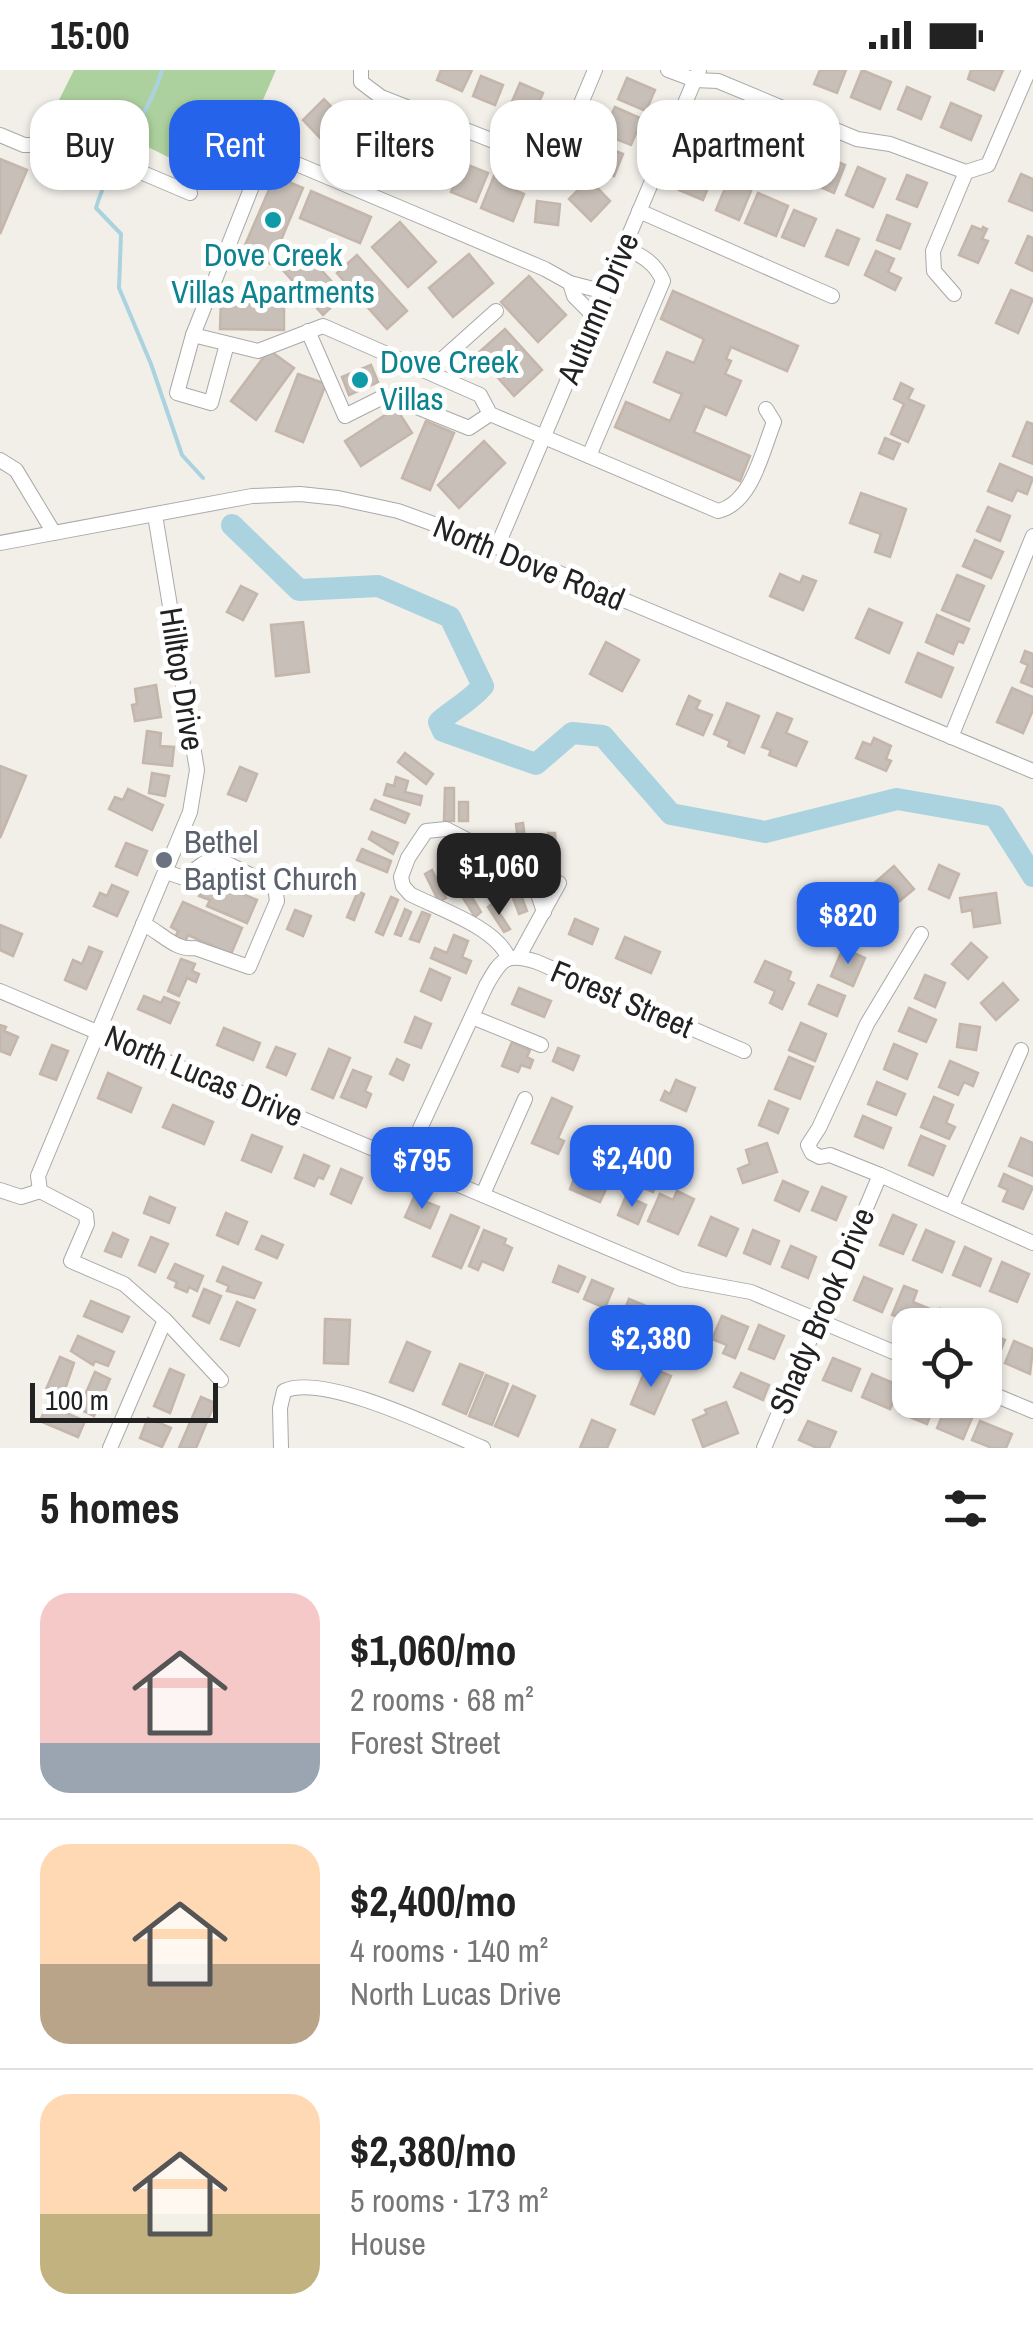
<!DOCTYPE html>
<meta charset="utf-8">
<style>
:root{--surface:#fff;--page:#f6f6f6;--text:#222;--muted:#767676;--line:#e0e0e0;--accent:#2563eb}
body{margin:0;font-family:"Archivo Narrow",sans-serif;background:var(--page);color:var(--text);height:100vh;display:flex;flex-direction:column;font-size:38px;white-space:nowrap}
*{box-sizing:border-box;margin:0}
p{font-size:32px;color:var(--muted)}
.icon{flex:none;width:55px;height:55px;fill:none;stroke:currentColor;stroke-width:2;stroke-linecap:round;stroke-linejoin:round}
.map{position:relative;height:1378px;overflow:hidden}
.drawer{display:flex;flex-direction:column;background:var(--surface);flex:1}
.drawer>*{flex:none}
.hud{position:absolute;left:30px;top:30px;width:975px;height:90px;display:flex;gap:20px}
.tools{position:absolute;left:892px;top:1238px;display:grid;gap:20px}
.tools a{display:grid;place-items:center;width:110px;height:110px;border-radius:20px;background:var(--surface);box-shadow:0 2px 8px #0004;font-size:50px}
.scale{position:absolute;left:30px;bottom:25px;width:188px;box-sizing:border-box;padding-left:10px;border:5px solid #222;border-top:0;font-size:28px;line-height:35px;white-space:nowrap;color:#222;-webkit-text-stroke:8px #fff;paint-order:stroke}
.price{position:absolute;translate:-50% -85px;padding:0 22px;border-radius:20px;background:var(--accent);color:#fff;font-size:32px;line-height:65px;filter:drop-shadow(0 2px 5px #0008)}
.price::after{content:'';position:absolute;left:50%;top:60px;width:30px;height:22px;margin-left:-15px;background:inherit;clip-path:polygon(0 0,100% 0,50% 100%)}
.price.active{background:#222;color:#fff}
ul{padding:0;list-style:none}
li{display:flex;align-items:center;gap:30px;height:250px;padding:0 40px}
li+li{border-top:2px solid var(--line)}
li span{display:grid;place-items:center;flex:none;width:280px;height:200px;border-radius:30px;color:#555}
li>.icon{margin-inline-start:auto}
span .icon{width:120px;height:120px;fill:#fffc;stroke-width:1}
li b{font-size:42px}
h2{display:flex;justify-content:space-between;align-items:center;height:120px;padding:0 40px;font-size:42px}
.tag{padding:0 35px;border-radius:30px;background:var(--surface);box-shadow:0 2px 8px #0004;font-size:35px;line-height:90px}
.tag.active{background:var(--accent);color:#fff}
.status{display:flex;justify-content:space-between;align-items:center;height:70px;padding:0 50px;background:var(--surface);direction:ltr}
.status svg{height:28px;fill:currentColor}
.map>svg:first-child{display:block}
</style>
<div class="status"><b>15:00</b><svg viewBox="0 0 49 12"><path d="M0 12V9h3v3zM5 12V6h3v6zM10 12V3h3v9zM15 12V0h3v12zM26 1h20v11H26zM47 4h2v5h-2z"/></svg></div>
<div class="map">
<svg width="1033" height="1378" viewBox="0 0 1033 1378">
<rect width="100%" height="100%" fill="#f2efe9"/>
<polygon fill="#add19e" points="74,0 276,0 252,55 220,113 58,32"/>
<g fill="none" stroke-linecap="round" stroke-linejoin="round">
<path stroke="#aad3df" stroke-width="4" d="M162 0C148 49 110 89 96 138L121 164 119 218 151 294 182 385 203 408"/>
<path stroke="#aad3df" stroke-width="22" d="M232 455 299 520 378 516 450 547 483 616C470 631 454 639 439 652L443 661 536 694 572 663 603 666 671 744 765 762 897 729 995 746 1033 806"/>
</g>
<g fill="#c7bfb8" stroke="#c4b6ab" stroke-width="2.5">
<polygon points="441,0 472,0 462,21 437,10"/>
<polygon points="820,0 846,0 837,23 814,14"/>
<polygon points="862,0 891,12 880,39 851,27"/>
<polygon points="971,0 1003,0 994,20 968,9"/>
<polygon points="481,6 503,15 495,35 473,26"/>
<polygon points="627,8 655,20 646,41 618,29"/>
<polygon points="520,13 543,23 531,51 508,41"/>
<polygon points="907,17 930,27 921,49 898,39"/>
<polygon points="324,29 344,50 323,71 303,50"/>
<polygon points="951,33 981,46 971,70 941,57"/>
<polygon points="615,37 642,49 631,75 603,64"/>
<polygon points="704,40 739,54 729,79 694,65"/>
<polygon points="354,50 380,60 371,80 366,78 362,86 343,78"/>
<polygon points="754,56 770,62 758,90 738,82"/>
<polygon points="395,64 417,73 403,108 390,103 393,95 383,91"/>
<polygon points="782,69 809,80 797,108 770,97"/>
<polygon points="603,76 623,84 614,106 594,97"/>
<polygon points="428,77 450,87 439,112 418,103"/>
<polygon points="816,83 845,95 834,123 805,110"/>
<polygon points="0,89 27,100 0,164"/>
<polygon points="463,93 488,103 476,132 451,122"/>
<polygon points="689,96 713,106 703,130 679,120"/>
<polygon points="858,97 885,109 873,137 846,125"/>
<polygon points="1021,104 1033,109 1033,141 1009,131"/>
<polygon points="907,105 927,113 917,137 897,129"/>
<polygon points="275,106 303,118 271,194 242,182"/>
<polygon points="494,106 509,112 507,117 524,124 513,151 481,138"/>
<polygon points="589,109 610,131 591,151 569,129"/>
<polygon points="728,111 751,121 739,150 716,140"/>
<polygon points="311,121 371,147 360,173 300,148"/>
<polygon points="758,123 788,136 776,166 745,153"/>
<polygon points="537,131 560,134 558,155 535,152"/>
<polygon points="794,140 816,149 804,176 782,167"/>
<polygon points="887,145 910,154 900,179 877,170"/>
<polygon points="400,152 436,192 408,217 372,177"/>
<polygon points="972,156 982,160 983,157 987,159 982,169 988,171 978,193 959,185"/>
<polygon points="837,160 859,169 848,195 826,186"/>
<polygon points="1028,166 1033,168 1033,201 1016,193"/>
<polygon points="303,180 344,225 323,245 282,199"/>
<polygon points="876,181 894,189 888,202 901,208 895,220 865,205"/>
<polygon points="469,184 493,213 453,247 429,218"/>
<polygon points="357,185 407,241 387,259 337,203"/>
<polygon points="529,206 566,245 538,272 501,232"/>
<polygon points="1011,220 1033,229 1018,263 996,253"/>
<polygon points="673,221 798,276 787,301 731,277 726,289 731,291 725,304 741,311 726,345 705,336 694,362 750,386 740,411 615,357 626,332 670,351 682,324 654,312 667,282 694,293 704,269 661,249"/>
<polygon points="221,230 284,232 284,260 220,259"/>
<polygon points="505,259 542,300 514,326 477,284"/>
<polygon points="269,280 294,298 256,350 231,331"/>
<polygon points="371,295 378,312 349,325 342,307"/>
<polygon points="298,304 326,314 303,372 276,361"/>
<polygon points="901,313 913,319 908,329 924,336 908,372 891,364 904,334 894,329"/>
<polygon points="396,338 412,363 361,396 345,371"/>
<polygon points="426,351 454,363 430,420 402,408"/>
<polygon points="1027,352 1033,354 1033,394 1013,386"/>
<polygon points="885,368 900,374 893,389 879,383"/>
<polygon points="484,371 505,393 459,438 438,415"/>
<polygon points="1000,394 1033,408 1027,424 1017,420 1012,431 988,421"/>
<polygon points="861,423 906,439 890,487 875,482 881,464 850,453"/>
<polygon points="988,437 1010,446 1000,471 977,461"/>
<polygon points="975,470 1003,482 991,508 963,496"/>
<polygon points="780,504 800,513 803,506 816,511 803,540 770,526"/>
<polygon points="957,505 984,516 969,551 942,540"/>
<polygon points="241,516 257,524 243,550 227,542"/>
<polygon points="869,539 902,553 889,583 856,568"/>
<polygon points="937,545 969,559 963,573 958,571 953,584 926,572"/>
<polygon points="303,552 309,602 276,606 271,555"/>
<polygon points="606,572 639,590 622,621 590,604"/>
<polygon points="1025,581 1033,584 1033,617 1021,612 1028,595 1021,592"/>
<polygon points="918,583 953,598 941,627 906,612"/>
<polygon points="156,615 161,647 135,651 132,635 137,634 135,619"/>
<polygon points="1012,618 1033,627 1033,640 1023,663 997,652"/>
<polygon points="689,626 700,631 696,639 712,645 703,665 677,654"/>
<polygon points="727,633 759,646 744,683 728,676 730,671 714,664"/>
<polygon points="777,643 792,649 786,663 807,672 796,696 769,685 771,680 762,677"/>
<polygon points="147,661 161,663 160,676 174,677 172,696 143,693"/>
<polygon points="874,668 891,676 886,689 891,691 886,701 856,688 863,672 871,675"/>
<polygon points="405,683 433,704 426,714 398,692"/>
<polygon points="0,696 26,706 0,768"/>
<polygon points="240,697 257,704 246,731 228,724"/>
<polygon points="152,703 169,706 165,726 149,723"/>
<polygon points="396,707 408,711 405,722 422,726 420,735 384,725 387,714 394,716"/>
<polygon points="445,718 454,718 454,751 444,751"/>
<polygon points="128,719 163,735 152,760 109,739 115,727 123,730"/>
<polygon points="375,730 409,744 405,753 371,739"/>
<rect x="459" y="732" width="9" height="19"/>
<polygon points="523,753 527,785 520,786 516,754"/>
<polygon points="372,762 398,773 393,784 369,769"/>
<polygon points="548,763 555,763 557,793 550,793"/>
<polygon points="126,773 147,781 137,805 116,796"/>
<polygon points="454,774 456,782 463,780 468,798 460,800 463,810 456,813 445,777"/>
<polygon points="362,779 391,791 387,802 357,790"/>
<polygon points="477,788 479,799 485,798 490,816 475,819 468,790"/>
<polygon points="939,795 959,804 949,828 929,819"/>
<polygon points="894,796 914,819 890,839 871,816"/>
<polygon points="432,800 446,828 439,832 425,804"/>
<polygon points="206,808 257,830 247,853 207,836 210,830 199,826"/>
<polygon points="112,815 128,822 117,846 94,836 100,823 107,826"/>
<polygon points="465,816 481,842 475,847 458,820"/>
<polygon points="518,817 527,841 519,844 510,820"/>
<polygon points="358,821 364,824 354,850 347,847"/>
<polygon points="996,823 1000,853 974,857 972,840 962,842 960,828"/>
<polygon points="391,827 398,830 383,865 376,862"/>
<polygon points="183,832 242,858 231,884 188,865 184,874 174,870 178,861 171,857"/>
<polygon points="493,833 510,859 504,862 488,837"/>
<polygon points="854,835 882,847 870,875 842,863"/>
<polygon points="405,839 411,842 401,866 395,864"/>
<polygon points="295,840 311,846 303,866 287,859"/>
<polygon points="422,842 430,845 419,872 410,869"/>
<polygon points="575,849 598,859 592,874 569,864"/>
<polygon points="0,855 22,864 13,886 0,880"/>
<polygon points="454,865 468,871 462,887 471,891 466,903 431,888 435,878 447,883"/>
<polygon points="625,867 660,882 651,903 616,888"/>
<polygon points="971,873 987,887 968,909 952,894"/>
<polygon points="89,877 102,882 86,919 65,910 73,890 82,894"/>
<polygon points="843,878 865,888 853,916 831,906"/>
<polygon points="181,889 195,894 192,901 199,904 196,912 187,908 179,926 168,921"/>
<polygon points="765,891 791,902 788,910 794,913 782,939 770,933 775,921 755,912"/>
<polygon points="430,899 450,908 441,930 421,921"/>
<polygon points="925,905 945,913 935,937 915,928"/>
<polygon points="1003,913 1018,930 996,950 981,933"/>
<polygon points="818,915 845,926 837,946 809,934"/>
<polygon points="519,918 551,931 544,947 512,934"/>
<polygon points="144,926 161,933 164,927 179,933 170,953 138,939"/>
<polygon points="909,938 936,950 926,972 899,961"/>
<polygon points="415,947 431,954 421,978 405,972"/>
<polygon points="801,953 826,964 815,991 789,980"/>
<polygon points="960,954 980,957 976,980 957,977"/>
<polygon points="0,955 6,957 4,961 18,967 10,985 0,981"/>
<polygon points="224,958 260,973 253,990 217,975"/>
<polygon points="512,972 530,980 527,987 533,990 530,998 521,995 518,1002 502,996"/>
<polygon points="894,974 917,984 907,1009 884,999"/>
<polygon points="52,975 68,981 56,1010 40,1004"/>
<polygon points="276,977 295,984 286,1005 267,997"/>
<polygon points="558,978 579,986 573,1000 553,991"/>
<polygon points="329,979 350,988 333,1028 312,1019"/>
<polygon points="789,987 813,997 800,1029 775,1019"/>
<polygon points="397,989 409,995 403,1010 390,1004"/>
<polygon points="950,991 978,1003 973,1016 964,1012 958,1025 939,1017"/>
<polygon points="353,1000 371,1007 365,1021 371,1024 366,1037 341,1027"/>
<polygon points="108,1003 141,1018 131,1042 98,1028"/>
<polygon points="676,1010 695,1018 686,1041 661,1030 665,1021 670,1024"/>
<polygon points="877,1012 905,1024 896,1045 868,1034"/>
<polygon points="934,1027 953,1035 946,1053 955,1057 949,1069 921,1057"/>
<polygon points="552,1028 572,1037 558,1068 564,1071 558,1084 532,1073"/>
<polygon points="769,1031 788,1039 778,1063 759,1055"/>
<polygon points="173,1035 213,1052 204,1074 163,1057"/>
<polygon points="863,1046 891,1058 883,1078 855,1066"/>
<polygon points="252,1065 282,1077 271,1102 242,1090"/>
<polygon points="921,1066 945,1076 933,1105 909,1095"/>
<polygon points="1021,1068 1033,1073 1033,1106 1009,1096"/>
<polygon points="767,1073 777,1102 743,1113 738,1099 750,1094 746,1080"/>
<polygon points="304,1085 329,1096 323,1109 318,1107 314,1116 295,1108"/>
<polygon points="341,1099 362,1108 351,1133 331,1124"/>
<polygon points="645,1103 658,1109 653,1122 640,1116"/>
<polygon points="576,1104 607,1117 600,1132 570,1119"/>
<polygon points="1004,1104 1033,1117 1023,1139 1003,1131 1008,1120 999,1116"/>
<polygon points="783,1111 808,1122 799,1141 775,1130"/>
<polygon points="822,1117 846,1127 836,1150 812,1140"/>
<polygon points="677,1121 694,1129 678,1164 648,1151 660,1124 673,1130"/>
<polygon points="626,1126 646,1135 638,1154 618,1145"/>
<polygon points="150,1127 175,1138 169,1153 144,1143"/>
<polygon points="414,1127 439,1137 430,1158 405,1147"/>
<polygon points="226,1143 247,1152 238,1174 217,1165"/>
<polygon points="451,1145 479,1157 461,1198 433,1186"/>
<polygon points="893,1145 916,1155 903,1184 880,1175"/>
<polygon points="711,1147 738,1159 726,1186 699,1175"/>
<polygon points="484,1160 506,1169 504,1174 512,1178 503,1200 482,1191 478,1200 469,1196"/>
<polygon points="753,1160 779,1171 770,1194 744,1183"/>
<polygon points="926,1160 954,1172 942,1202 913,1190"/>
<polygon points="113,1163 128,1170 121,1187 105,1181"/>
<polygon points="262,1166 283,1175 277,1188 256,1179"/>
<polygon points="151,1167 168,1174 155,1202 139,1195"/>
<polygon points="791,1176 816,1187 808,1208 782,1197"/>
<polygon points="965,1177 991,1189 980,1216 953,1205"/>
<polygon points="1002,1192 1029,1204 1017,1232 990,1221"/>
<polygon points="175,1194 203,1206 197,1221 189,1217 187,1222 175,1217 177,1212 168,1208"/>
<polygon points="559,1196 585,1207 578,1222 553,1212"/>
<polygon points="223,1197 261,1213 254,1228 227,1221 229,1216 217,1211"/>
<polygon points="864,1207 892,1219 882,1242 854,1230"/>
<polygon points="592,1210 613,1219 605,1238 584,1229"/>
<polygon points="904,1216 917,1221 913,1232 930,1239 924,1255 892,1245"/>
<polygon points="204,1219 221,1226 209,1253 193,1246"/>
<polygon points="629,1229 646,1236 639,1253 622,1246"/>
<polygon points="91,1231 129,1247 122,1262 84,1246"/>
<polygon points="237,1232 255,1240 239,1276 221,1269"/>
<polygon points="940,1239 967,1251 965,1255 934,1255"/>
<polygon points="675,1240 703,1251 694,1271 667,1259"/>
<polygon points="722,1246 748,1257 735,1288 723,1283 727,1275 712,1269"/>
<polygon points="325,1249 350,1250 348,1294 324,1293"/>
<polygon points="759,1255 784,1266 774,1289 749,1279"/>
<polygon points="985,1261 1005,1270 997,1289 985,1283"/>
<polygon points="78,1266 114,1282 108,1296 95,1291 93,1295 71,1281"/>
<polygon points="1014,1271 1033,1279 1030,1304 1005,1293"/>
<polygon points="407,1272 430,1282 413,1321 390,1312"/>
<polygon points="60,1287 74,1293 61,1331 44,1324"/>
<polygon points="833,1288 860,1299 851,1321 823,1310"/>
<polygon points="460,1294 483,1303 466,1344 443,1334"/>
<polygon points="647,1296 671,1306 654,1344 631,1334"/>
<polygon points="170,1299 184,1305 170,1343 154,1336"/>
<polygon points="95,1302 110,1309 94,1346 79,1339"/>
<polygon points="741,1303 769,1315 763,1330 734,1317"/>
<polygon points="872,1304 900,1316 890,1339 862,1327"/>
<polygon points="486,1305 508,1314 492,1355 469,1346"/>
<polygon points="513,1316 535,1326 518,1366 495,1356"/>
<polygon points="910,1320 910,1330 936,1331 927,1354 900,1343"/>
<polygon points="201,1327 215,1333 196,1378 179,1378"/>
<polygon points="726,1332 738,1363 703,1377 693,1350 707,1344 705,1340"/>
<polygon points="47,1335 85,1351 78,1367 40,1351"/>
<polygon points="946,1337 972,1348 963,1369 937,1358"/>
<polygon points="148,1348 171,1358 162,1377 140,1368"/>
<polygon points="592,1350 615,1360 607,1378 580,1378"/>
<polygon points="808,1351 836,1362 829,1378 817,1378 799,1370"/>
<polygon points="980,1351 1012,1364 1006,1378 992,1378 972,1370"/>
</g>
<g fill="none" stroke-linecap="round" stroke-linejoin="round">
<defs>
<g id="minor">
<polyline points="361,0 361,12 381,27 550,93 561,81 595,0"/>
<polyline points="668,0 695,10 718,11 857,69 890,74 966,102 988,95 1029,0"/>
<polyline points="0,65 24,75 77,75 190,123"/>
<polyline points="639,141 832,226"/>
<path d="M570 213 545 199 266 81 193 265 258 281 323 256 480 325 490 344 718 441C752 433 762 382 774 352L766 339"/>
<polyline points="954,224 934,201 933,181 966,102"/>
<polyline points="595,247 574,226 570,213 605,222"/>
<polyline points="308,261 345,346 387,325 469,358 490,344"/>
<polyline points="193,265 177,323 211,333 227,274"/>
<polyline points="429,301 496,241"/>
<path d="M589 386 663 211C655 192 642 186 624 177"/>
<polyline points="0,390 16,400 54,463"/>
<polyline points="0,473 252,426 300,424 338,428 398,441 497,477 1033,701"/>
<polyline points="497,477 699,0"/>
<polyline points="951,667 1033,466"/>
<path d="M143 854C161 862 175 881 195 878L249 897 277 831 275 817 222 791 204 793 184 808 166 802"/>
<polyline points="921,864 867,954 819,1058 808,1075 812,1083 820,1087 830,1085 880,1105 1033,1173"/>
<polyline points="519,886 559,813"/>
<path d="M508 887C495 857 439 839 410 824L403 816 401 807 408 788 426 761 446 759 531 803 544 842"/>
<polyline points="0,921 681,1209 751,1222 910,1289"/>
<polyline points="472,947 541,975"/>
<path d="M405 1091 486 916C501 889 506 882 537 892L744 981"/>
<polyline points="0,1120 21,1127 40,1121"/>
<polyline points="483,1124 525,1029"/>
<polyline points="952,1136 1021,980"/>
<polyline points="165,1250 221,1310"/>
<polyline points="985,1321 1033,1341"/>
<polyline points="110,1378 165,1250 124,1214 71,1191 87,1154 86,1145 40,1121 38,1106 190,742 197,700 155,445"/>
<path d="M281 1378 280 1338 284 1321C324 1302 442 1361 483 1378"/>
<polyline points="764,1378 880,1105"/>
</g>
</defs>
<use href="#minor" stroke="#a9a9a9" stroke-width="16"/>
<use href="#minor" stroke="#fff" stroke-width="14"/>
</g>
<g fill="#0f9aa8" stroke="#fff" stroke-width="4">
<circle cx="273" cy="150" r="10"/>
<circle cx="360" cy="310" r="10"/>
</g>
<circle fill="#6b7280" stroke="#fff" stroke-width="4" cx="164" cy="790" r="10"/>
<g text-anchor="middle" stroke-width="10" stroke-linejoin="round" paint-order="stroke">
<g font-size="32" fill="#0d838f" stroke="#fff">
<text x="273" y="196">Dove Creek<tspan x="273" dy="37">Villas Apartments</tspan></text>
<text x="380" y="303" text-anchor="start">Dove Creek<tspan x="380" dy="37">Villas</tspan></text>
</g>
<g font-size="32" fill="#222" stroke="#fff">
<text transform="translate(598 238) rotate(-67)" y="11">Autumn Drive</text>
<text transform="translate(529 493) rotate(22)" y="11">North Dove Road</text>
<text transform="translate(182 609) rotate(81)" y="11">Hilltop Drive</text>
<text transform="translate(622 929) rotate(23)" y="11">Forest Street</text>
<text transform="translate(204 1006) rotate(23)" y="11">North Lucas Drive</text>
<text transform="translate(822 1241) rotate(-67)" y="11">Shady Brook Drive</text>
</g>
<g font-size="32" fill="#5b616d" stroke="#fff" text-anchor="start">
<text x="184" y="783">Bethel<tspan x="184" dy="37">Baptist Church</tspan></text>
</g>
</g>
</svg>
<div class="tools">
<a><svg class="icon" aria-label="locate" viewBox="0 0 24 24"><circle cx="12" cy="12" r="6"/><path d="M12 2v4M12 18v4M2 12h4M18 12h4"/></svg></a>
</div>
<div class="scale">100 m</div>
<b class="price active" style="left:499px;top:848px">$1,060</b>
<b class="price" style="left:848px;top:897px">$820</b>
<b class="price" style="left:632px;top:1140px">$2,400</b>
<b class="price" style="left:422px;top:1142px">$795</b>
<b class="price" style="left:651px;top:1320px">$2,380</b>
<div class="hud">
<a class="tag">Buy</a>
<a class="tag active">Rent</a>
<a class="tag">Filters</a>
<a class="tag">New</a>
<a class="tag">Apartment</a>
</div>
</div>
<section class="drawer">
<h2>5 homes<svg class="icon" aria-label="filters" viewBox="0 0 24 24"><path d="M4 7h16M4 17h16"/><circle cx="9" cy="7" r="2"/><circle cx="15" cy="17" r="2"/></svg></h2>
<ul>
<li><span style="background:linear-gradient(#f6c9c9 75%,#9aa5b1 0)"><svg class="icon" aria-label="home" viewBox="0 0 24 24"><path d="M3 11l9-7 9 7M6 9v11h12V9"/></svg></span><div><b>$1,060/mo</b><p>2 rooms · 68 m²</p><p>Forest Street</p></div></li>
<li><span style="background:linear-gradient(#ffd9b3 60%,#b9a48a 0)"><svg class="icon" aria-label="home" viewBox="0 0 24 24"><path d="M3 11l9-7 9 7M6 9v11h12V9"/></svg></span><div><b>$2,400/mo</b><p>4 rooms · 140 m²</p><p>North Lucas Drive</p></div></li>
<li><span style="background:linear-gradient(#ffd9b3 60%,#c2b280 0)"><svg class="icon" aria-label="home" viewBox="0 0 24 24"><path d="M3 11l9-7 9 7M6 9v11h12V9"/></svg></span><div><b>$2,380/mo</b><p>5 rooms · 173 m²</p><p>House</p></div></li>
</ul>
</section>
